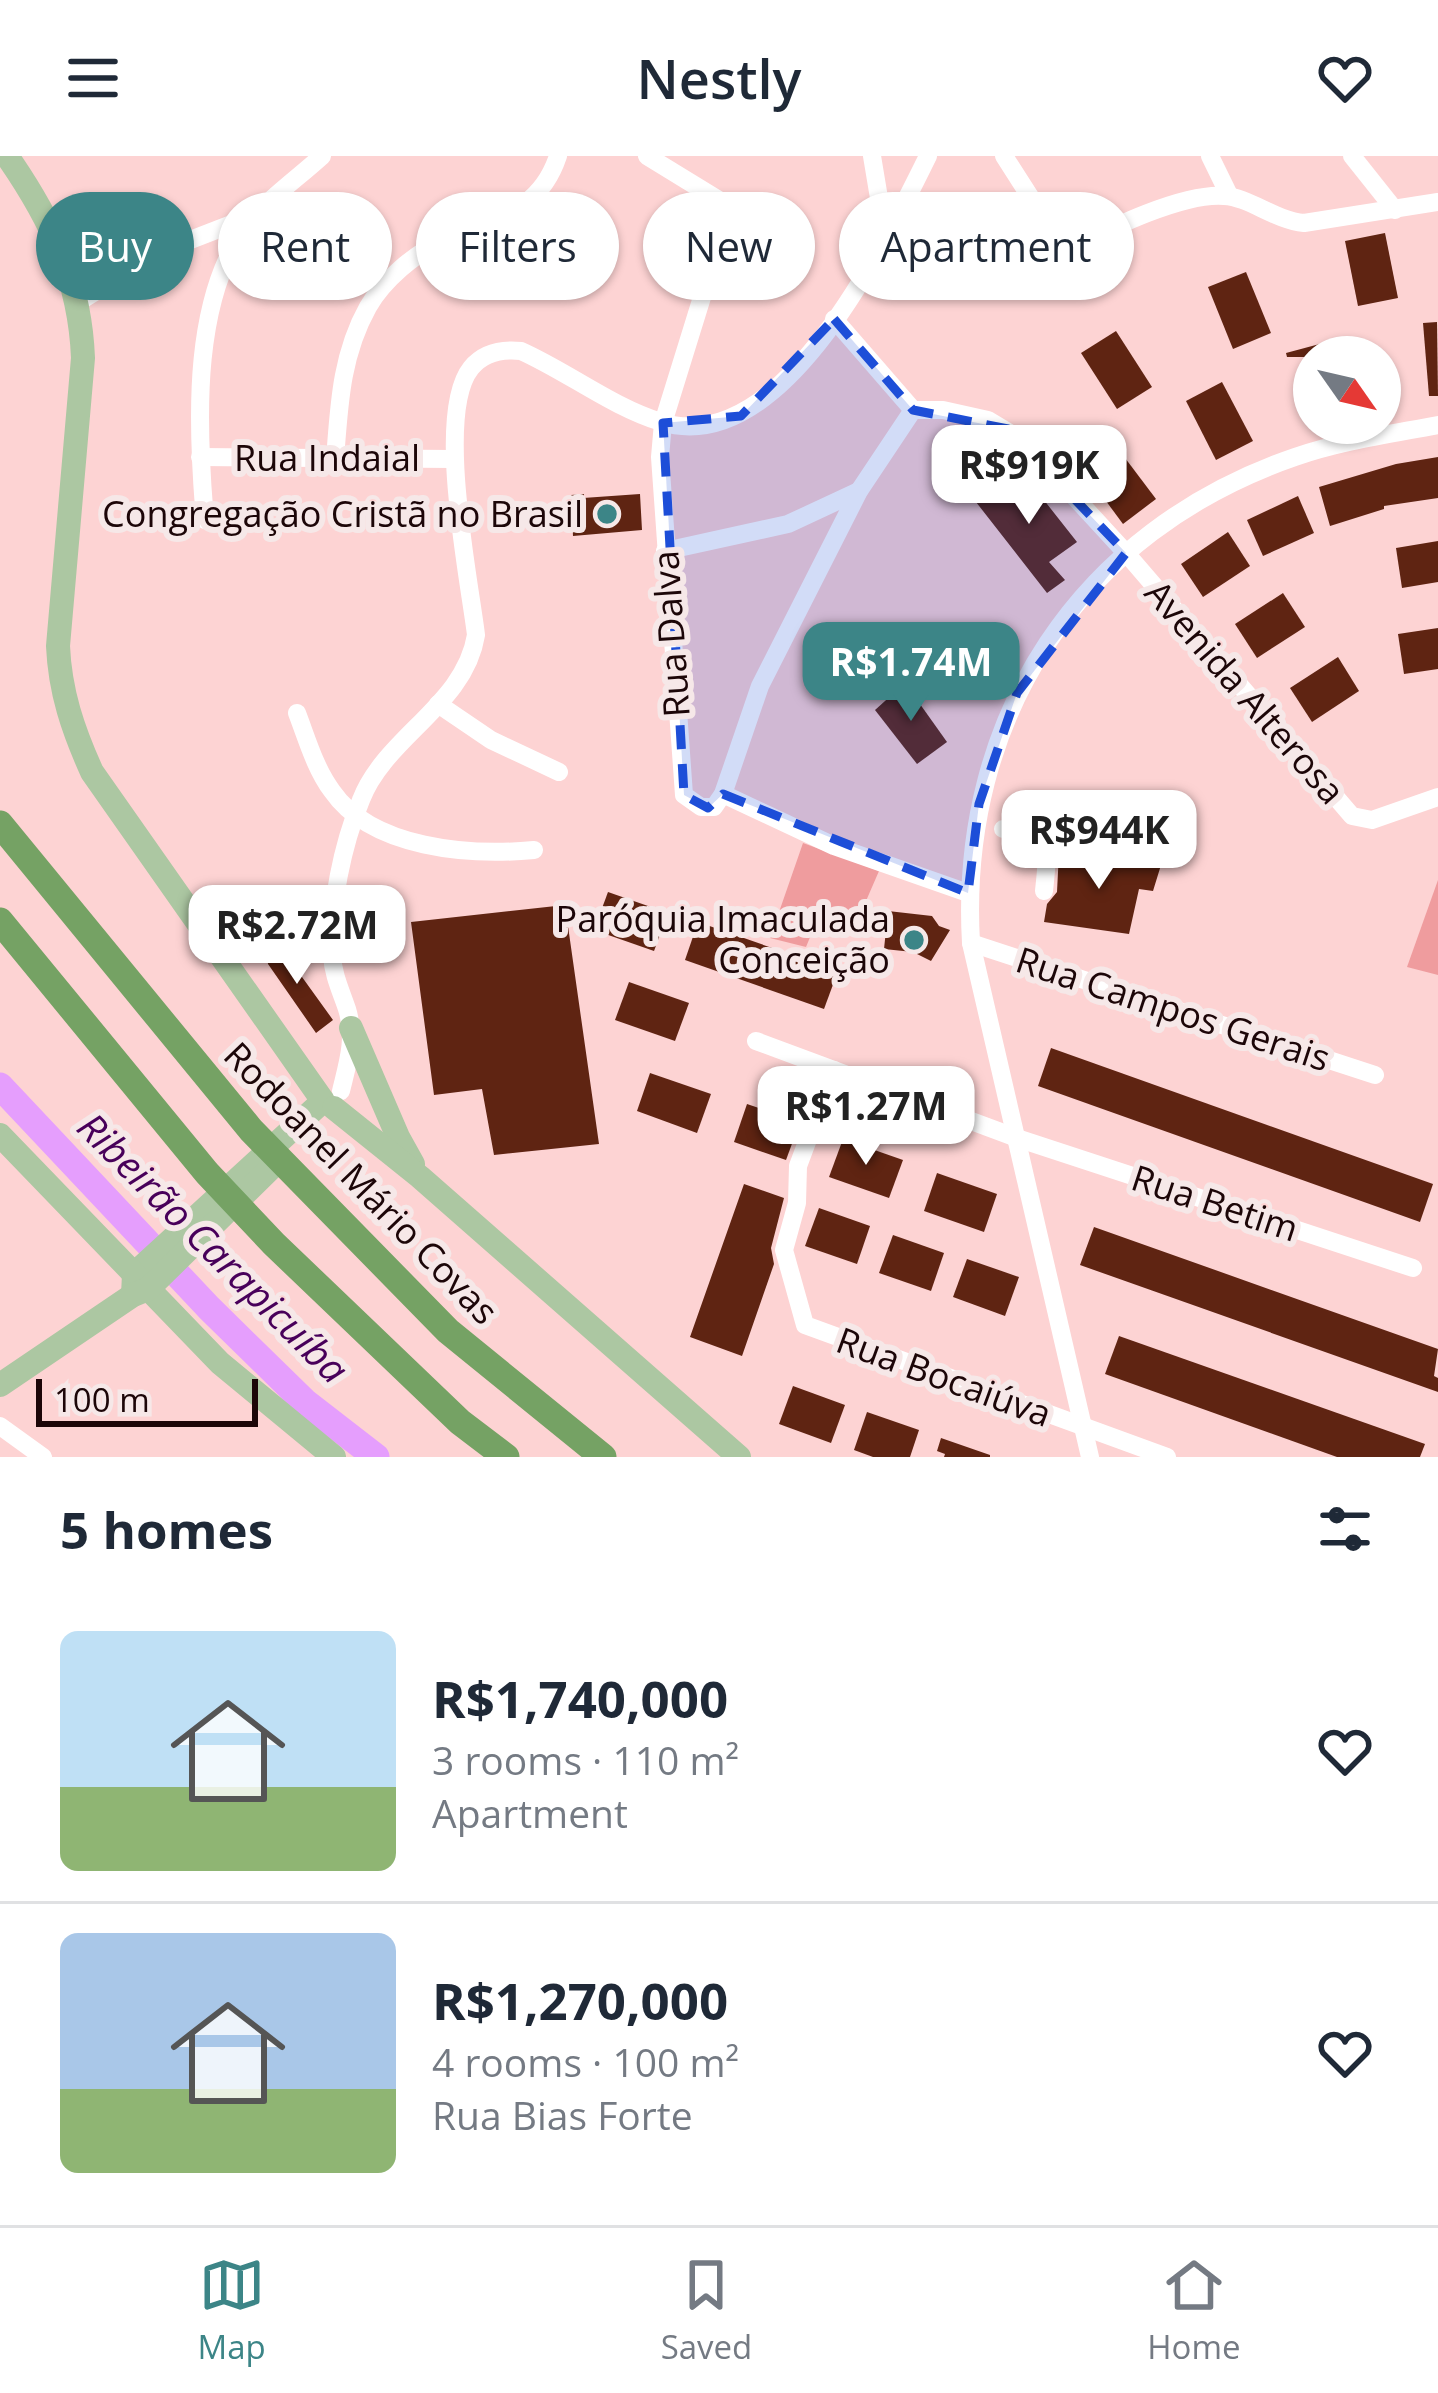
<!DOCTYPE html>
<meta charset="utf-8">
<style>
:root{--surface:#fff;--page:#f6f6f7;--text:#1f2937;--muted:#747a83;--line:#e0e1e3;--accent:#3c8587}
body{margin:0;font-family:"Open Sans",sans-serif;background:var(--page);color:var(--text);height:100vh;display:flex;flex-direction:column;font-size:45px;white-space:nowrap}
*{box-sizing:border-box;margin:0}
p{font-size:39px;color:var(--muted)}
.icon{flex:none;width:66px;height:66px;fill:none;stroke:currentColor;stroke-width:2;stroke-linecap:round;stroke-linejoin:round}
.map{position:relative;height:1301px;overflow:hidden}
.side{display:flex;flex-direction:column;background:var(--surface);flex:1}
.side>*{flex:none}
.top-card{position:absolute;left:36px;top:36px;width:1368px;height:108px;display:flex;gap:24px}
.needle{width:78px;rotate:124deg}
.tools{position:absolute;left:1293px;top:180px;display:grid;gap:24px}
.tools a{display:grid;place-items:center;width:108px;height:108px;border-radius:50%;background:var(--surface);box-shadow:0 3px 9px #0004;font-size:60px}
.scale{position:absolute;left:36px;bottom:30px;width:222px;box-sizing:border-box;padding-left:12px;border:6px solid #1c0608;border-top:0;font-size:33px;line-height:42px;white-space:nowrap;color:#1c0608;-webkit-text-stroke:9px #f6e8e8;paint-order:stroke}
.price{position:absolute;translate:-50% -102px;padding:0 27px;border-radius:24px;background:#fff;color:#222;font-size:39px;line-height:78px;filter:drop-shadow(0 3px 6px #0008)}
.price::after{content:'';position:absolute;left:50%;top:72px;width:36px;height:27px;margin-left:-18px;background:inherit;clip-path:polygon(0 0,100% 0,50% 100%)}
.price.on{background:var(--accent);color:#fff}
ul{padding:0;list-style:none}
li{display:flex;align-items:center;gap:36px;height:300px;padding:0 60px}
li+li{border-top:3px solid var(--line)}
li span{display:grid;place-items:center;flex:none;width:336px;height:240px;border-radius:18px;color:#555}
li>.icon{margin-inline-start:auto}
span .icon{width:144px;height:144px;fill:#fffc;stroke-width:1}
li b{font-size:51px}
h2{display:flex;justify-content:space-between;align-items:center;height:144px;padding:0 60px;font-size:51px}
.chip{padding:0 42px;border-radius:54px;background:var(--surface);box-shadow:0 3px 9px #0004;font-size:42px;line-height:108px}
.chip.on{background:var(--accent);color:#fff}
header{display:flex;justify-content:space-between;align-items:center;height:156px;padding:0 60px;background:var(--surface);font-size:54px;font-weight:600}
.menu{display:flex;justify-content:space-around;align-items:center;height:168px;border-top:3px solid var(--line);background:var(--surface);font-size:33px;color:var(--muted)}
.menu a{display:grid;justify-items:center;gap:6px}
.menu .on{color:var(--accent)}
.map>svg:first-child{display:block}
</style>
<header><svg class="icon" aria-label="menu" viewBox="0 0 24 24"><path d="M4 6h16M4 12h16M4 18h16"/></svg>Nestly<svg class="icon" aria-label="heart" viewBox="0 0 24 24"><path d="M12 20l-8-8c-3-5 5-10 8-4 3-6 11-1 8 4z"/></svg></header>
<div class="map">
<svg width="1438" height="1301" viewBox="0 0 1438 1301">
<rect width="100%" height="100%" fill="#fdd3d3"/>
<g fill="#ef9c9e">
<path d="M71 47 126 59 135 93 94 124C78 104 66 74 71 47Z"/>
<polygon points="803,687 879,715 856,768 820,757 806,791 770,782"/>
<polygon points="1438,724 1438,819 1407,811"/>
</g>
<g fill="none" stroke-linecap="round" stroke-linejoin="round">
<polyline stroke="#e59efd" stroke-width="27" points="0,930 209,1152 305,1246 376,1301"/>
</g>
<g fill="#5f2412">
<polygon points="1385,77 1398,142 1358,150 1345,85"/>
<polygon points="1246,116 1271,177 1233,193 1208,131"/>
<polygon points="1437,166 1438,240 1429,240 1423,167"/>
<polygon points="1116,175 1152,231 1117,253 1081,197"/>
<polygon points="1342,182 1347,201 1287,201 1286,197"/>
<polygon points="1222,226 1253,285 1216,304 1186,245"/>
<polygon points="1116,290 1156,343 1123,368 1083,314"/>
<polygon points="1438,301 1438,342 1384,350 1384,353 1330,370 1319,331 1396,308"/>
<polygon points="1021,315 1077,386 1049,406 1065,424 1047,437 976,346"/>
<polygon points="584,338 583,342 640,338 642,374 573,380 571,339"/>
<polygon points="1298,340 1314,377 1263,400 1247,364"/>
<polygon points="1228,376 1250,410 1203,441 1181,408"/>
<polygon points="1438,385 1438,426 1402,432 1396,392"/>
<polygon points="1283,437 1305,471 1257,502 1235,468"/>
<polygon points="1438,472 1438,513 1404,518 1398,478"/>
<polygon points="1338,501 1359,535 1312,566 1290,532"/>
<polygon points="905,527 947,586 917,608 875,554"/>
<polygon points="1059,696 1161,709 1153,735 1139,733 1129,778 1044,766 1047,748 1057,736"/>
<polygon points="608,736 668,757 654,795 594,774"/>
<polygon points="565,749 599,988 494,999 482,933 434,939 411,766"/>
<polygon points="888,755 932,760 939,770 950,774 931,805 913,796 884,793"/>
<polygon points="698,766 838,815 824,853 685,804"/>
<polygon points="265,786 289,791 284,796 333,864 316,877 268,808"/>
<polygon points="629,826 689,847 675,885 615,864"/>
<polygon points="1051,892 1433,1028 1420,1066 1038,930"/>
<polygon points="650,917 711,938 697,977 637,955"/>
<polygon points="747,948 800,966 786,1004 734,986"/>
<polygon points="843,983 903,1004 889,1042 829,1021"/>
<polygon points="937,1017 997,1038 984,1076 924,1055"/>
<polygon points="744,1028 784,1042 771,1092 774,1108 742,1200 690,1181"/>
<polygon points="819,1052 870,1070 857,1108 805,1090"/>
<polygon points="1094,1071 1438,1193 1434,1220 1438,1222 1438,1236 1080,1109"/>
<polygon points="893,1079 944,1097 931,1135 879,1117"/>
<polygon points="967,1103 1019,1121 1005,1160 953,1141"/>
<polygon points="1119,1180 1425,1288 1420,1301 1337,1301 1105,1218"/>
<polygon points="793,1230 845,1249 831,1287 779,1268"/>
<polygon points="867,1256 919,1274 910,1301 873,1301 854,1294"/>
<polygon points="941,1282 990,1299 990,1301 944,1301 945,1298 937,1295"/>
</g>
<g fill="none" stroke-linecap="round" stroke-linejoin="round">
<g stroke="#fff" stroke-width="18">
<polyline points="647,0 722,46 703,138 663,267 660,301 684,639 701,651 714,651 723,638 760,530 859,335 913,254"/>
<polyline points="872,0 886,84"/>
<polyline points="1004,0 1065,95"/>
<polyline points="1210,0 1229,39"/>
<polyline points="1352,0 1395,54"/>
<path d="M1028 112C1077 90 1173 36 1224 40 1249 41 1274 64 1304 67L1438 46"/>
<polyline points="77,147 157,97 255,59"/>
<polyline points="834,163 913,254"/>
<polyline points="913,254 943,254 988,264 1023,285 1126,397 1352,660 1372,664 1438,641"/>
<polyline points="200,301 454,303"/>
<path d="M335 304C339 250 341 199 368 151 384 123 415 98 443 84 492 60 538 60 558 0"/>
<path d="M205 364C197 271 189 130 258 56 278 36 301 19 322 0"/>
<polyline points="665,395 788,368 859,335"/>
<polyline points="438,548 491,584 559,616"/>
<path d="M297 557C307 583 315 612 332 635 372 693 470 700 534 694"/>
<polyline points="723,638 834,690 968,737"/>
<path d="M1003 673C1053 671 1048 696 1044 735"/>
<polyline points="971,787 1375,919"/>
<polyline points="756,885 1017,982 1413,1112"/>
<polyline points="834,914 798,1010 797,1047 784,1094 805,1169 1167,1301"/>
<path d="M341 935C348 906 356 882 347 853 341 835 333 819 332 799 330 750 342 690 361 644 385 581 465 549 476 479 469 421 435 257 471 212 484 196 502 193 521 195 568 216 612 251 661 266 783 304 885 86 928 0"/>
<polyline points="0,1270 43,1301"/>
<path d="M1090 1301 971 787C958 561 1080 375 1295 301 1341 285 1391 278 1438 269"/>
</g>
<g stroke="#acc7a2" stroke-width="24">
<path d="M7 0C51 63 80 124 83 202L58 490C60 536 73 574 92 616L323 945 134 1118 133 1139"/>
<polyline points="351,872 398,981 413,1008"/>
<polyline points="334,952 420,1021 739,1301"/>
<polyline points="0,979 220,1207 334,1301"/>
<polyline points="0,1229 133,1139 148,1133 270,1013"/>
</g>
<g stroke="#75a264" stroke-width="27">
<polyline points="0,668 251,974 448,1175 603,1301"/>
<polyline points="0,765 207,1017 274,1088 460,1266 506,1301"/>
</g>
</g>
<path fill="#1d4ed8" fill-opacity="0.2" stroke="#1d4ed8" stroke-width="9" stroke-dasharray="24 15" stroke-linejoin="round" d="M834 163 913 254 1008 273 1126 397 1017 537 979 648 968 737 723 638 708 652 684 639 663 267 741 260Z"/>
<g fill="#3c8587" stroke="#f6e8e8" stroke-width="4.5">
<circle cx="607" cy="358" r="12"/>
<circle cx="914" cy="784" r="12"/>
</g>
<g text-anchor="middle" stroke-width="12" stroke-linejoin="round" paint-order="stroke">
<g font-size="36" fill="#1c0608" stroke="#f6e8e8">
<text x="327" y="315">Rua Indaial</text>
<text transform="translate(671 478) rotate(-94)" y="13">Rua Dalva</text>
<text transform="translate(1245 536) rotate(49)" y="13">Avenida Alterosa</text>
<text transform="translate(1173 853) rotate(18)" y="13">Rua Campos Gerais</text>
<text transform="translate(361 1027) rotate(46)" y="13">Rodoanel Mário Covas</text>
<text transform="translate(1215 1047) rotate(18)" y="13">Rua Betim</text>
<text transform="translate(944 1221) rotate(20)" y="13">Rua Bocaiúva</text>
</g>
<g font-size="36" fill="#1c0608" stroke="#f6e8e8" text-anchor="end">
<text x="583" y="371">Congregação Cristã no Brasil</text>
<text x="890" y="776">Paróquia Imaculada<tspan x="890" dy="41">Conceição</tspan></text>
</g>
<g font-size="39" font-style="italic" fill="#48005a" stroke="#f6e8e8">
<text transform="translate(213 1092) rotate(45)" y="14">Ribeirão Carapicuíba</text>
</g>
</g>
</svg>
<div class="tools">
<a><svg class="needle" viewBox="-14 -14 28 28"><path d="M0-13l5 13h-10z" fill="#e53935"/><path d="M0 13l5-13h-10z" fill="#747a83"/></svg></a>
</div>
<div class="scale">100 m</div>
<b class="price" style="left:1029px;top:371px">R$919K</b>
<b class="price on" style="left:911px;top:568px">R$1.74M</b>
<b class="price" style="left:1099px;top:736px">R$944K</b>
<b class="price" style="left:297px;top:831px">R$2.72M</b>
<b class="price" style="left:866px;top:1012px">R$1.27M</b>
<div class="top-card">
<a class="chip on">Buy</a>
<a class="chip">Rent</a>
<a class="chip">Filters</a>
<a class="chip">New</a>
<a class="chip">Apartment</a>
</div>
</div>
<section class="side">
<h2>5 homes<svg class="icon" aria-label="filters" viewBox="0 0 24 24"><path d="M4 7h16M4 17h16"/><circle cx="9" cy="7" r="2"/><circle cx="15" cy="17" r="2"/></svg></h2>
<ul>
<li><span style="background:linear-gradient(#bfe0f5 65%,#8fb573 0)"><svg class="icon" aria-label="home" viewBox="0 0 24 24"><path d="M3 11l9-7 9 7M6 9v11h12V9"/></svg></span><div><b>R$1,740,000</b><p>3 rooms · 110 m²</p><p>Apartment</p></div><svg class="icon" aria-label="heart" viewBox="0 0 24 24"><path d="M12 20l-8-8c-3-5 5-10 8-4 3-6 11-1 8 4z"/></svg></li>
<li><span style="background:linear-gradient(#a9c7e8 65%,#8fb573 0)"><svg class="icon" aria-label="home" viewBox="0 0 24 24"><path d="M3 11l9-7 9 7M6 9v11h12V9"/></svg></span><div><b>R$1,270,000</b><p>4 rooms · 100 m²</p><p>Rua Bias Forte</p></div><svg class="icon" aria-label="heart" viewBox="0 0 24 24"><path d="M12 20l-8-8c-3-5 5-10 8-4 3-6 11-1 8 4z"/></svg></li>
</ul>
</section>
<nav class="menu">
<a class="on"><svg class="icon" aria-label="map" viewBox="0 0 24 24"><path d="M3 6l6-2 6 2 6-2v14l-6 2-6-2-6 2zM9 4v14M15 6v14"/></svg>Map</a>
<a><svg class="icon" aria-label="saved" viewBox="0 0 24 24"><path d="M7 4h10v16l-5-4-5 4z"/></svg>Saved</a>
<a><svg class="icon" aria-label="home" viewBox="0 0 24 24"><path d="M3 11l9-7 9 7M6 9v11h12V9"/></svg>Home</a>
</nav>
